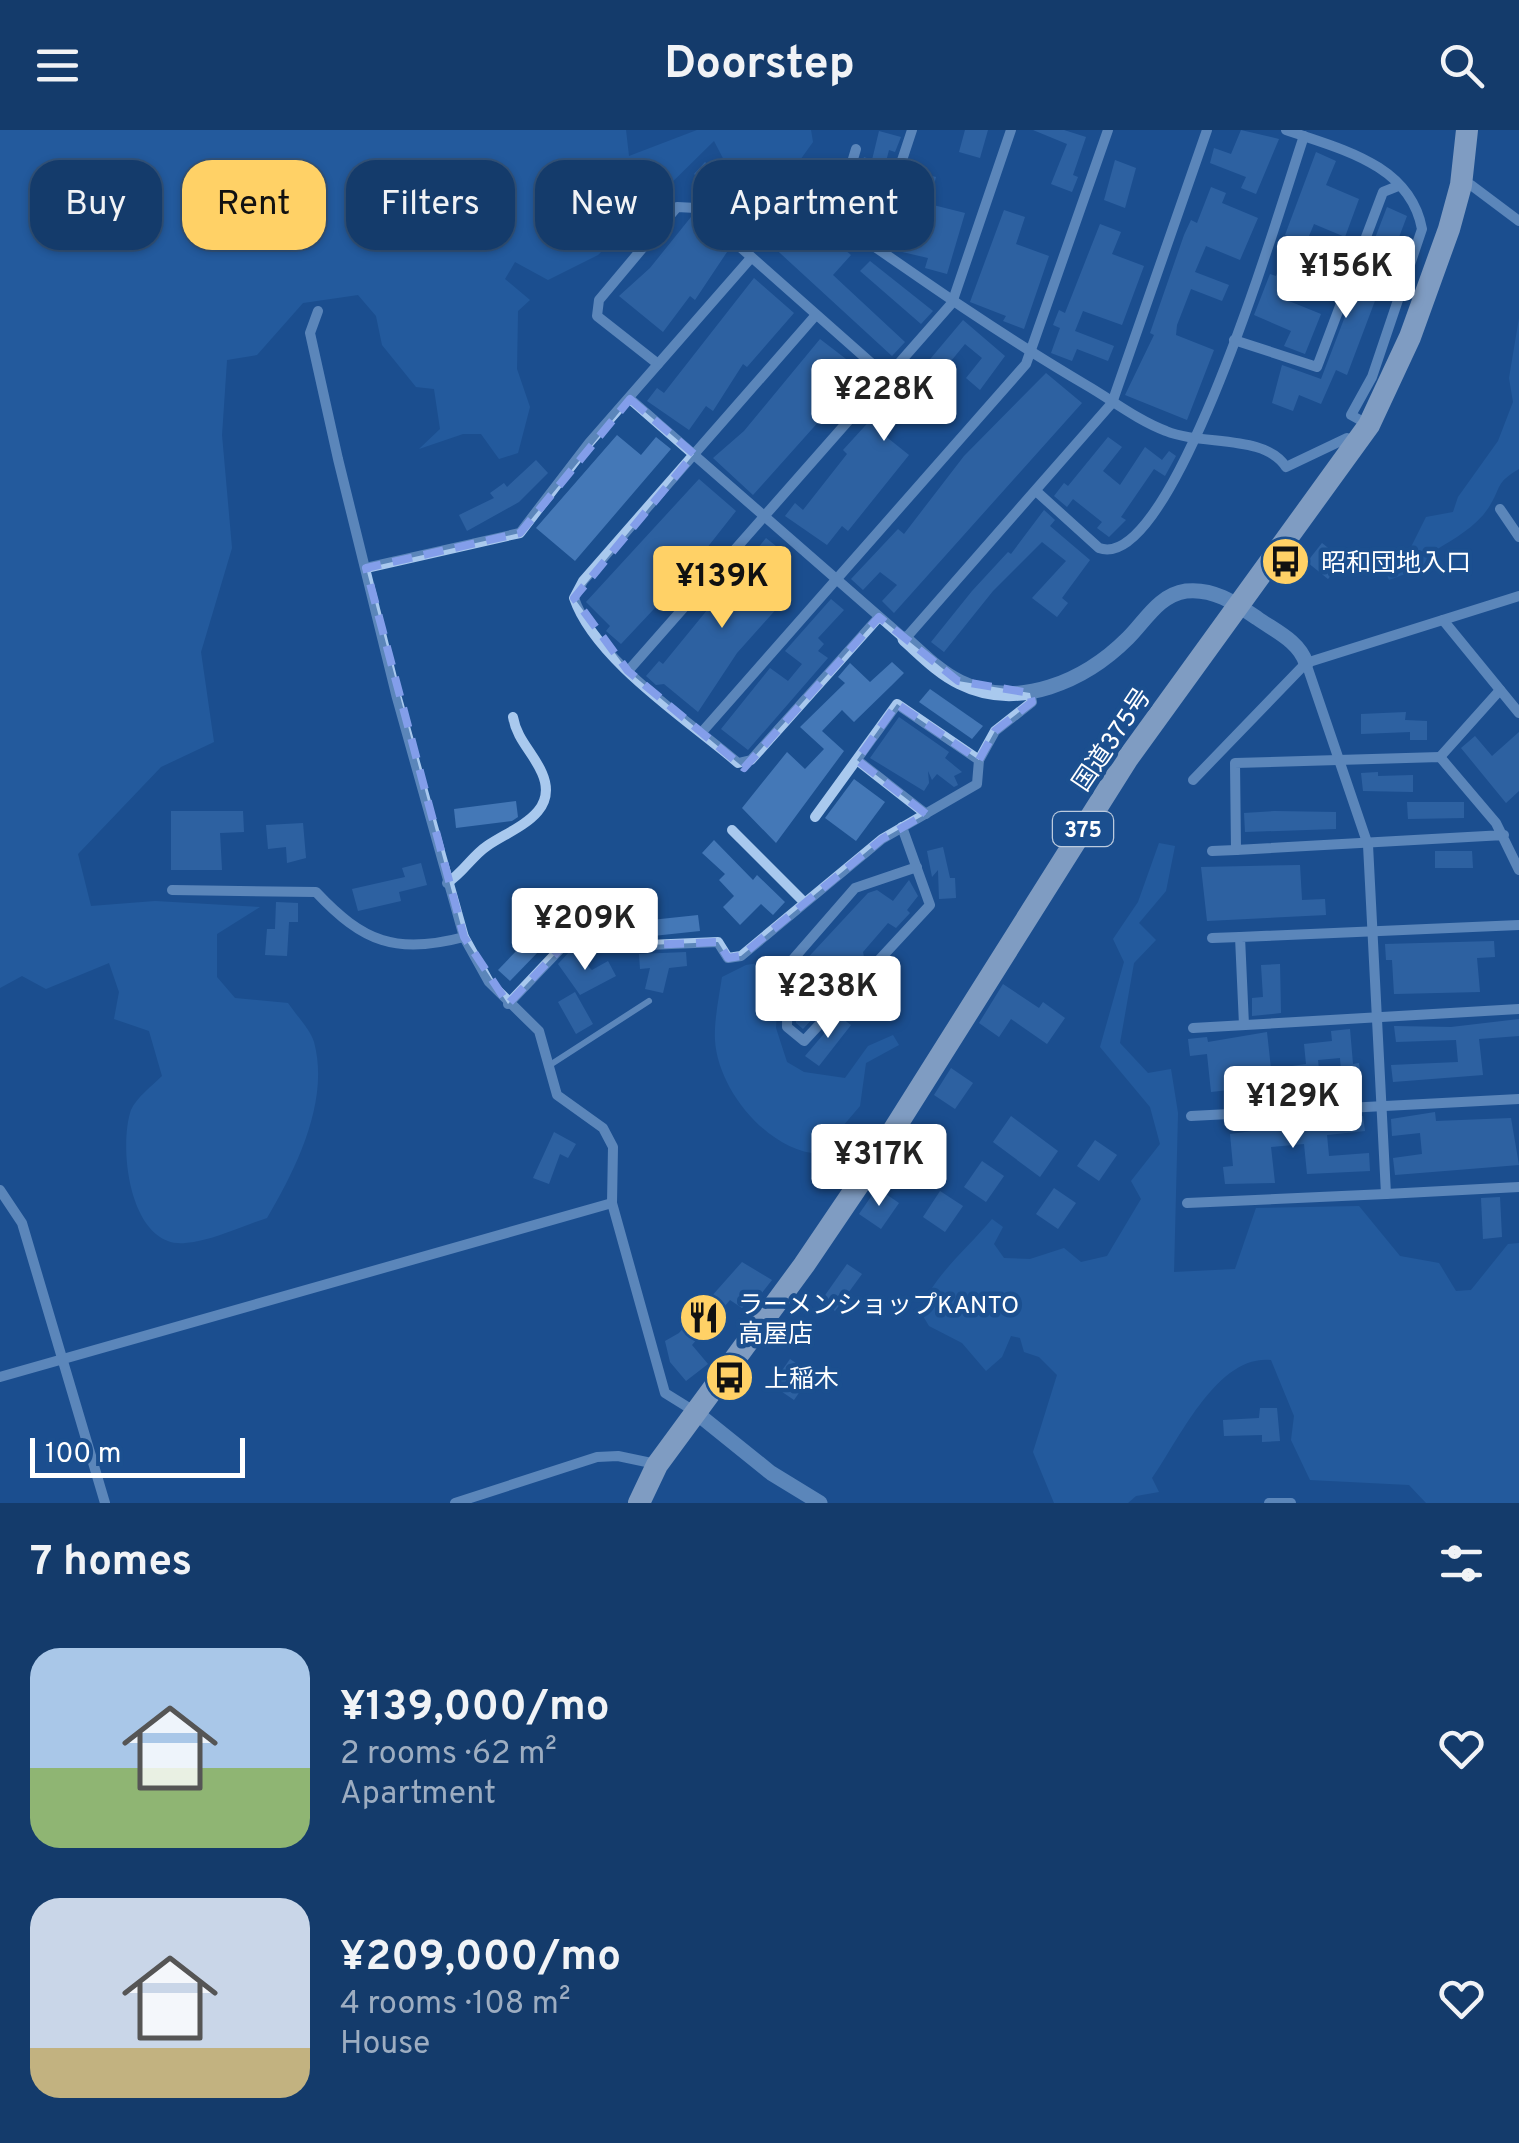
<!DOCTYPE html>
<meta charset="utf-8">
<style>
:root{--surface:#143b6b;--page:#214673;--text:#f1f3f6;--muted:#9dadc1;--line:#33557e;--accent:#ffd166}
body{margin:0;font-family:Overpass,"Noto Sans JP",sans-serif;background:var(--page);color:var(--text);height:100vh;display:flex;flex-direction:column;font-size:38px;white-space:nowrap}
*{box-sizing:border-box;margin:0}
p{font-size:32px;color:var(--muted)}
.icon{flex:none;width:55px;height:55px;fill:none;stroke:currentColor;stroke-width:2;stroke-linecap:round;stroke-linejoin:round}
.map{position:relative;height:1373px;overflow:hidden}
.details{display:flex;flex-direction:column;background:var(--surface);flex:1}
.details>*{flex:none}
.guide{position:absolute;left:30px;top:30px;width:1000px;height:90px;display:flex;gap:20px}
.scale{position:absolute;left:30px;bottom:25px;width:215px;box-sizing:border-box;padding-left:10px;border:5px solid #fff;border-top:0;font-size:28px;line-height:35px;white-space:nowrap;color:#fff;-webkit-text-stroke:8px #1b4f8f;paint-order:stroke}
.price{position:absolute;translate:-50% -85px;padding:0 22px;border-radius:10px;background:#fff;color:#222;font-size:32px;line-height:65px;filter:drop-shadow(0 2px 5px #0008)}
.price::after{content:'';position:absolute;left:50%;top:60px;width:30px;height:22px;margin-left:-15px;background:inherit;clip-path:polygon(0 0,100% 0,50% 100%)}
.price.active{background:var(--accent);color:#111}
ul{padding:0;list-style:none}
li{display:flex;align-items:center;gap:30px;height:250px;padding:0 30px}
li span{display:grid;place-items:center;flex:none;width:280px;height:200px;border-radius:30px;color:#555}
li>.icon{margin-inline-start:auto}
span .icon{width:120px;height:120px;fill:#fffc;stroke-width:1}
li b{font-size:42px}
h2{display:flex;justify-content:space-between;align-items:center;height:120px;padding:0 30px;font-size:42px}
.tag{padding:0 35px;border-radius:30px;background:var(--surface);box-shadow:0 2px 8px #0004,0 0 0 2px var(--line);font-size:35px;line-height:90px}
.tag.active{background:var(--accent);color:#111}
header{display:flex;justify-content:space-between;align-items:center;height:130px;padding:0 30px;background:var(--surface);font-size:45px;font-weight:700}
.map>svg:first-child{display:block}
</style>
<header><svg class="icon" aria-label="menu" viewBox="0 0 24 24"><path d="M4 6h16M4 12h16M4 18h16"/></svg>Doorstep<svg class="icon" aria-label="search" viewBox="0 0 24 24"><circle cx="10" cy="10" r="6"/><path d="M15 15l6 6"/></svg></header>
<div class="map">
<svg width="1519" height="1373" viewBox="0 0 1519 1373">
<rect width="100%" height="100%" fill="#1b4f8f"/>
<g fill="#2e69ad">
<path d="M0 0H626L629 26 697 0H811L813 12 785 51 757 33 726 34 714 11 598 125 548 150 515 132 505 149 530 170 518 181 517 239 530 277 518 323 499 329 481 304H463L419 319 440 299 434 259 416 257 382 215 376 186 358 165 303 173 257 225 227 230 222 305 232 418 201 522 214 612 161 637 78 724 91 776 155 771 260 777 217 804V847L235 868 288 873C296 885 310 899 314 912 330 971 296 1039 267 1088 242 1096 212 1111 185 1113 130 1118 118 1018 131 980 136 968 153 955 162 946L149 901 114 889 119 862 109 833 46 859 22 846 0 858Z"/>
<path d="M1519 188V339C1495 353 1502 356 1489 377 1476 397 1455 408 1436 420L1440 431 1389 450 1384 438 1405 429 1426 387 1453 382 1458 367 1498 311 1513 272 1509 248Z"/>
<path d="M1159 713 1175 716 1166 761 1139 793 1156 810 1134 833 1120 913 1148 943 1171 939 1178 983 1174 1142 1235 1139 1256 1078 1359 1076 1400 1126 1439 1133 1456 1161 1471 1160 1508 1114 1519 1113V1373H1426L1409 1355 1310 1350 1291 1310 1294 1286 1271 1230C1217 1224 1179 1310 1152 1348L1159 1362 1136 1366 1128 1373H1054L1033 1322 1057 1245 1039 1227 1024 1222 1020 1208 1011 1206 1002 1227 986 1241 962 1213 929 1196 920 1181C934 1145 967 1119 992 1089L1003 1097 994 1114 1004 1128 1030 1129 1064 1118 1081 1132 1107 1126 1141 1069 1131 1051 1160 1014 1150 977 1100 917 1124 832 1113 809 1138 772Z"/>
<path d="M780 830 776 898 787 932 804 942 845 948 868 916 893 905 899 915 866 933 860 976 819 1024C769 1021 718 961 715 910 714 891 719 867 722 847L746 835Z"/>
</g>
<g fill="#4478b7">
<polygon points="965,0 988,0 980,28 959,22"/>
<polygon points="1033,0 1064,0 1086,7 1073,45 1078,47 1072,62 1051,54 1067,14"/>
<polygon points="1241,0 1279,9 1256,64 1241,58 1246,47 1210,33 1214,18 1231,24"/>
<polygon points="879,1 901,7 895,22 889,20 869,96 848,87 864,27 872,30"/>
<polygon points="1316,22 1336,31 1326,55 1359,69 1345,107 1314,94 1301,125 1338,141 1332,156 1296,141 1284,169 1321,184 1305,224 1284,216 1291,201 1254,185 1270,144 1276,146 1292,108 1285,105"/>
<polygon points="1115,30 1136,38 1125,78 1104,70"/>
<polygon points="705,32 763,81 779,64 851,125 833,145 905,212 892,226 694,44"/>
<polygon points="914,42 936,47 929,74 965,83 947,144 925,138 928,128 898,121 905,92 898,91"/>
<polygon points="1211,57 1226,63 1222,73 1258,88 1240,130 1206,116 1195,142 1229,155 1222,171 1191,159 1177,195 1176,205 1214,220 1187,290 1125,265 1154,205 1150,203 1184,105 1191,90 1197,93"/>
<polygon points="1387,77 1407,86 1347,245 1336,240 1321,274 1299,265 1293,281 1272,273 1282,235 1321,249"/>
<polygon points="1004,80 1025,87 1016,114 1049,126 1024,199 1003,191 1006,186 970,172"/>
<polygon points="691,87 729,119 695,170 690,166 663,202 619,166 650,138"/>
<polygon points="1100,94 1121,102 1112,124 1144,136 1122,195 1083,181 1075,201 1114,216 1108,231 1077,219 1072,231 1051,223 1060,198 1053,195 1059,180 1065,183"/>
<polygon points="870,131 933,181 921,194 860,141"/>
<polygon points="754,148 794,183 747,237 743,234 713,281 706,276 689,300 647,271 657,258 664,263"/>
<polygon points="963,190 1005,226 980,260 966,248 982,228 965,214 905,287 902,284 884,305 909,325 848,401 842,396 827,415 785,386 795,373 803,380 847,324 843,320 885,274 889,278"/>
<polygon points="820,209 863,242 753,365 713,328 744,301"/>
<polygon points="1046,243 1082,273 894,483 882,471 897,455 880,442 863,460 851,449 898,399 904,404 964,326"/>
<polygon points="617,305 641,325 656,307 671,319 575,431 536,398"/>
<polygon points="1108,307 1122,317 1103,341 1120,355 1145,317 1162,330 1169,321 1176,326 1165,346 1154,339 1121,387 1126,390 1109,407 1097,398 1102,392 1073,369 1067,377 1054,366 1064,353 1068,356"/>
<polygon points="536,330 548,343 519,372 467,401 459,385 494,368 490,363 504,353 507,357"/>
<polygon points="699,349 736,381 684,447 621,514 606,501 610,496 586,472"/>
<polygon points="1044,380 1055,390 1050,396 1090,430 1062,468 1068,473 1057,487 1032,468 1066,431 1042,412 993,461 944,522 931,512 972,461 1008,422 1011,424"/>
<polygon points="766,408 781,420 762,444 788,466 737,523 698,582 664,554 656,555 646,546 659,531 663,534"/>
<polygon points="1322,413 1343,430 1328,449 1307,432"/>
<polygon points="831,469 844,480 818,508 824,514 818,521 828,528 748,620 721,599 770,538 788,551 802,534 785,521"/>
<polygon points="892,532 904,543 891,556 854,592 842,580 822,601 844,621 776,713 742,678 787,622 805,639 824,619 800,597 845,553 838,547 850,533 870,552"/>
<polygon points="930,559 983,596 972,609 919,572"/>
<polygon points="1406,582 1405,590 1427,591 1427,610 1410,610 1410,602 1361,604 1361,584"/>
<polygon points="899,587 949,622 945,628 962,642 954,646 958,655 954,657 937,644 932,650 928,641 929,653 924,661 870,628"/>
<polygon points="1519,602 1519,661 1506,673 1461,618 1475,606 1492,626"/>
<polygon points="1378,642 1378,646 1413,645 1413,662 1363,661 1361,643"/>
<polygon points="854,649 885,672 856,711 825,688"/>
<polygon points="516,671 518,687 512,691 456,698 454,679"/>
<polygon points="1407,672 1464,672 1464,688 1408,689"/>
<polygon points="171,681 243,681 244,702 220,703 222,740 171,740"/>
<polygon points="1274,681 1336,682 1336,699 1245,702 1244,683"/>
<polygon points="303,693 306,728 287,733 286,717 268,719 266,695"/>
<polygon points="714,710 753,750 757,745 785,772 773,785 761,774 740,795 723,777 734,766 719,750 725,744 702,723"/>
<polygon points="943,717 950,748 955,748 956,768 939,769 938,740 932,747 927,721"/>
<polygon points="1435,721 1472,721 1473,738 1435,738"/>
<polygon points="421,733 427,755 399,762 401,771 358,781 352,759 405,747 402,738"/>
<polygon points="1300,735 1302,770 1325,769 1326,785 1207,791 1201,737"/>
<polygon points="909,750 918,766 907,780 910,783 896,798 888,793 863,822 865,832 803,899 796,893 796,883 812,861 796,851 802,834 868,763 877,760 893,771"/>
<polygon points="276,772 298,773 298,792 289,792 287,826 265,825 267,799 275,799"/>
<polygon points="558,777 570,789 510,851 498,840"/>
<polygon points="698,785 700,801 653,806 651,790"/>
<polygon points="1494,811 1495,827 1477,828 1480,862 1394,864 1392,830 1386,830 1385,814"/>
<polygon points="571,820 592,840 608,831 616,846 580,865 558,834"/>
<polygon points="686,822 687,836 669,838 663,863 645,859 650,838 640,839 639,824"/>
<polygon points="1280,834 1281,883 1252,886 1252,868 1263,867 1261,835"/>
<polygon points="1003,854 1039,878 1043,872 1065,888 1047,914 1011,889 999,907 979,893"/>
<polygon points="575,862 593,894 576,904 558,872"/>
<polygon points="839,886 851,895 819,936 805,926"/>
<polygon points="1519,889 1519,906 1479,909 1483,945 1393,952 1391,935 1458,932 1456,910 1396,912 1394,896 1451,897"/>
<polygon points="1350,899 1353,934 1359,933 1361,951 1342,953 1340,928 1318,930 1321,958 1302,960 1301,952 1211,962 1207,924 1190,926 1188,909 1207,907 1208,912 1267,902 1271,939 1306,934 1304,914 1332,911 1331,901"/>
<polygon points="951,938 973,953 955,979 934,965"/>
<polygon points="1435,982 1436,991 1511,988 1519,1035 1395,1045 1393,1028 1422,1024 1420,1003 1392,1006 1391,989"/>
<polygon points="1011,986 1058,1021 1040,1047 993,1012"/>
<polygon points="1363,986 1365,1001 1327,1005 1329,1026 1369,1023 1370,1041 1307,1044 1304,1014 1271,1017 1275,1053 1225,1054 1223,1037 1233,1036 1230,1004"/>
<polygon points="554,1002 576,1014 568,1028 560,1024 549,1054 533,1048"/>
<polygon points="1095,1010 1117,1025 1099,1051 1077,1036"/>
<polygon points="982,1031 1004,1046 986,1072 964,1057"/>
<polygon points="877,1058 899,1073 881,1099 859,1084"/>
<polygon points="1054,1058 1076,1073 1058,1099 1036,1084"/>
<polygon points="940,1061 963,1076 945,1102 923,1087"/>
<polygon points="1500,1067 1502,1107 1483,1109 1481,1068"/>
<polygon points="742,1132 772,1150 758,1168 753,1164 742,1178 730,1170 692,1215 708,1234 686,1251 670,1232 665,1211 679,1203"/>
<polygon points="847,1134 862,1144 835,1181 821,1171"/>
<polygon points="790,1229 812,1244 794,1270 772,1255"/>
<polygon points="1260,1278 1277,1278 1280,1311 1262,1312 1262,1305 1224,1306 1223,1290 1259,1288"/>
</g>
<g fill="none" stroke-linecap="round" stroke-linejoin="round">
<polyline stroke="#a9c9ee" stroke-width="6" points="550,935 649,871"/>
<g stroke="#a9c9ee" stroke-width="10">
<path d="M1286 0C1340 19 1410 34 1422 99L1372 247 1351 285 1369 295"/>
<path d="M856 19 835 89C918 147 999 204 1086 255 1112 270 1137 290 1166 301 1202 316 1265 304 1286 337L1347 308 1355 310"/>
<polyline points="1462,55 1471,55 1519,91"/>
<polyline points="789,62 837,77"/>
<polyline points="869,113 878,103 912,0"/>
<polyline points="318,181 310,203 338,329 397,568 464,807 489,852 539,901 557,965 603,998 613,1017 612,1073 665,1263 694,1281"/>
<path d="M815 186 583 451 574 468C595 530 688 590 738 633L751 630 879 487"/>
<polyline points="1234,210 1317,237 1383,62 1398,56"/>
<polyline points="658,234 597,186 599,170 677,77 696,78 887,247"/>
<polyline points="630,269 905,509 1112,273 1207,0"/>
<path d="M1036 361 1099 418C1174 446 1283 67 1304 6"/>
<polyline points="1500,379 1519,407"/>
<polyline points="366,438 520,403 589,313 750,129"/>
<polyline points="1443,490 1519,583"/>
<polyline points="1306,533 1368,715 1386,1064 1519,1057"/>
<polyline points="628,541 952,173 1011,0"/>
<polyline points="702,602 1026,234 1108,0"/>
<polyline points="1440,627 1500,560"/>
<polyline points="857,630 926,684"/>
<polyline points="979,630 995,601 1032,572 1030,563"/>
<polyline points="1193,650 1306,533 1519,466"/>
<polyline points="902,697 930,775 804,911 787,897 788,835 855,758 917,737"/>
<polyline points="732,700 804,772"/>
<polyline points="1504,705 1236,720 1235,633 1440,627 1496,693 1519,740"/>
<polyline points="1212,721 1236,720"/>
<path d="M447 753C463 743 472 726 487 716 513 698 560 684 542 643 533 622 517 610 513 587"/>
<path d="M172 760 316 762C363 812 396 825 464 807"/>
<polyline points="1212,808 1240,807"/>
<polyline points="508,874 579,799 601,817 718,812 728,828 741,826 882,709 977,654 979,630 897,574 815,687"/>
<polyline points="1244,895 1240,807 1519,795"/>
<polyline points="1193,898 1519,879"/>
<polyline points="1191,986 1519,969"/>
<polyline points="0,1060 22,1093 105,1373"/>
<polyline points="1187,1073 1386,1064"/>
<polyline points="0,1247 612,1073"/>
<polyline points="455,1373 597,1327 618,1326 656,1334"/>
<polyline points="1269,1373 1291,1373"/>
</g>
<g stroke="#a9c9ee" stroke-width="15">
<path d="M905 509C922 524 939 542 960 552 1018 581 1085 551 1128 508 1146 490 1159 465 1186 461 1214 458 1235 473 1257 488 1275 501 1299 511 1306 533"/>
<polyline points="694,1281 771,1343 820,1373"/>
</g>
<polyline stroke="#f8faff" stroke-width="22" points="639,1373 657,1335 804,1135 869,1039 1128,628 1369,295 1410,207 1449,99 1461,55 1467,0"/>
</g>
<path d="M0 0H1519V1373H0ZM630 269 694 324 574 468 628 541 744 638 879 487 958 551 1030 563 1032 572 995 601 979 630 897 574 857 630 926 684 882 709 741 826 728 828 718 812 601 817 579 799 508 874 464 807 366 438 520 403Z" fill="#1b4f8f" fill-opacity=".55" fill-rule="evenodd"/>
<path fill="none" stroke="#839eea" stroke-width="8" stroke-dasharray="20 12" stroke-linejoin="round" d="M630 269 694 324 574 468 628 541 744 638 879 487 958 551 1030 563 1032 572 995 601 979 630 897 574 857 630 926 684 882 709 741 826 728 828 718 812 601 817 579 799 508 874 464 807 366 438 520 403Z"/>
<defs>
<symbol id="bus-disc" viewBox="-11 -11 22 22"><circle r="9.5" fill="#ffd166" stroke="#1b4f8f"/><path d="M-5-6H5V4H4V6H2V4H-2V6H-4V4H-5ZM-3.5-4V0h7V-4ZM-3.5 1.2v1.5H-2V1.2ZM2 1.2v1.5H3.5V1.2Z" fill="#111"/></symbol>
<symbol id="restaurant-disc" viewBox="-11 -11 22 22"><circle r="9.5" fill="#ffd166" stroke="#1b4f8f"/><path d="M-5-6h1v4h1v-4h1v4h1v-4h1v5L-1.5 .5V6h-2V.5L-5-1ZM5-6V6H3V1.5H1.5Q1.5-4 5-6Z" fill="#111"/></symbol>
</defs>
<g fill-rule="evenodd">
<use href="#bus-disc" x="1258" y="404" width="55" height="55"/>
<use href="#restaurant-disc" x="676" y="1160" width="55" height="55"/>
<use href="#bus-disc" x="702" y="1220" width="55" height="55"/>
</g>
<g text-anchor="middle" stroke-width="9" stroke-linejoin="round" paint-order="stroke">
<rect fill="#1b4f8f" stroke="#bbcadd" stroke-width="2.5" x="1053" y="682" width="60" height="34" rx="8"/>
<g font-size="22" font-weight="bold" fill="#fff">
<text x="1083" y="707">375</text>
</g>
<g font-size="25" fill="#fff" stroke="#1b4f8f" text-anchor="start">
<text x="1321" y="441">昭和団地入口</text>
<text x="738" y="1183">ラーメンショップKANTO<tspan x="738" dy="29">高屋店</tspan></text>
<text x="764" y="1257">上稲木</text>
</g>
<g font-size="25" fill="#fff" stroke="#1b4f8f">
<text transform="translate(1111 609) rotate(-56)" y="9">国道375号</text>
</g>
</g>
</svg>
<div class="scale">100 m</div>
<b class="price" style="left:1346px;top:191px">¥156K</b>
<b class="price" style="left:884px;top:314px">¥228K</b>
<b class="price active" style="left:722px;top:501px">¥139K</b>
<b class="price" style="left:585px;top:843px">¥209K</b>
<b class="price" style="left:828px;top:911px">¥238K</b>
<b class="price" style="left:1293px;top:1021px">¥129K</b>
<b class="price" style="left:879px;top:1079px">¥317K</b>
<div class="guide">
<a class="tag">Buy</a>
<a class="tag active">Rent</a>
<a class="tag">Filters</a>
<a class="tag">New</a>
<a class="tag">Apartment</a>
</div>
</div>
<section class="details">
<h2>7 homes<svg class="icon" aria-label="filters" viewBox="0 0 24 24"><path d="M4 7h16M4 17h16"/><circle cx="9" cy="7" r="2"/><circle cx="15" cy="17" r="2"/></svg></h2>
<ul>
<li><span style="background:linear-gradient(#a9c7e8 60%,#8fb573 0)"><svg class="icon" aria-label="home" viewBox="0 0 24 24"><path d="M3 11l9-7 9 7M6 9v11h12V9"/></svg></span><div><b>¥139,000/mo</b><p>2 rooms · 62 m²</p><p>Apartment</p></div><svg class="icon" aria-label="heart" viewBox="0 0 24 24"><path d="M12 20l-8-8c-3-5 5-10 8-4 3-6 11-1 8 4z"/></svg></li>
<li><span style="background:linear-gradient(#c9d6e8 75%,#c2b280 0)"><svg class="icon" aria-label="home" viewBox="0 0 24 24"><path d="M3 11l9-7 9 7M6 9v11h12V9"/></svg></span><div><b>¥209,000/mo</b><p>4 rooms · 108 m²</p><p>House</p></div><svg class="icon" aria-label="heart" viewBox="0 0 24 24"><path d="M12 20l-8-8c-3-5 5-10 8-4 3-6 11-1 8 4z"/></svg></li>
</ul>
</section>
